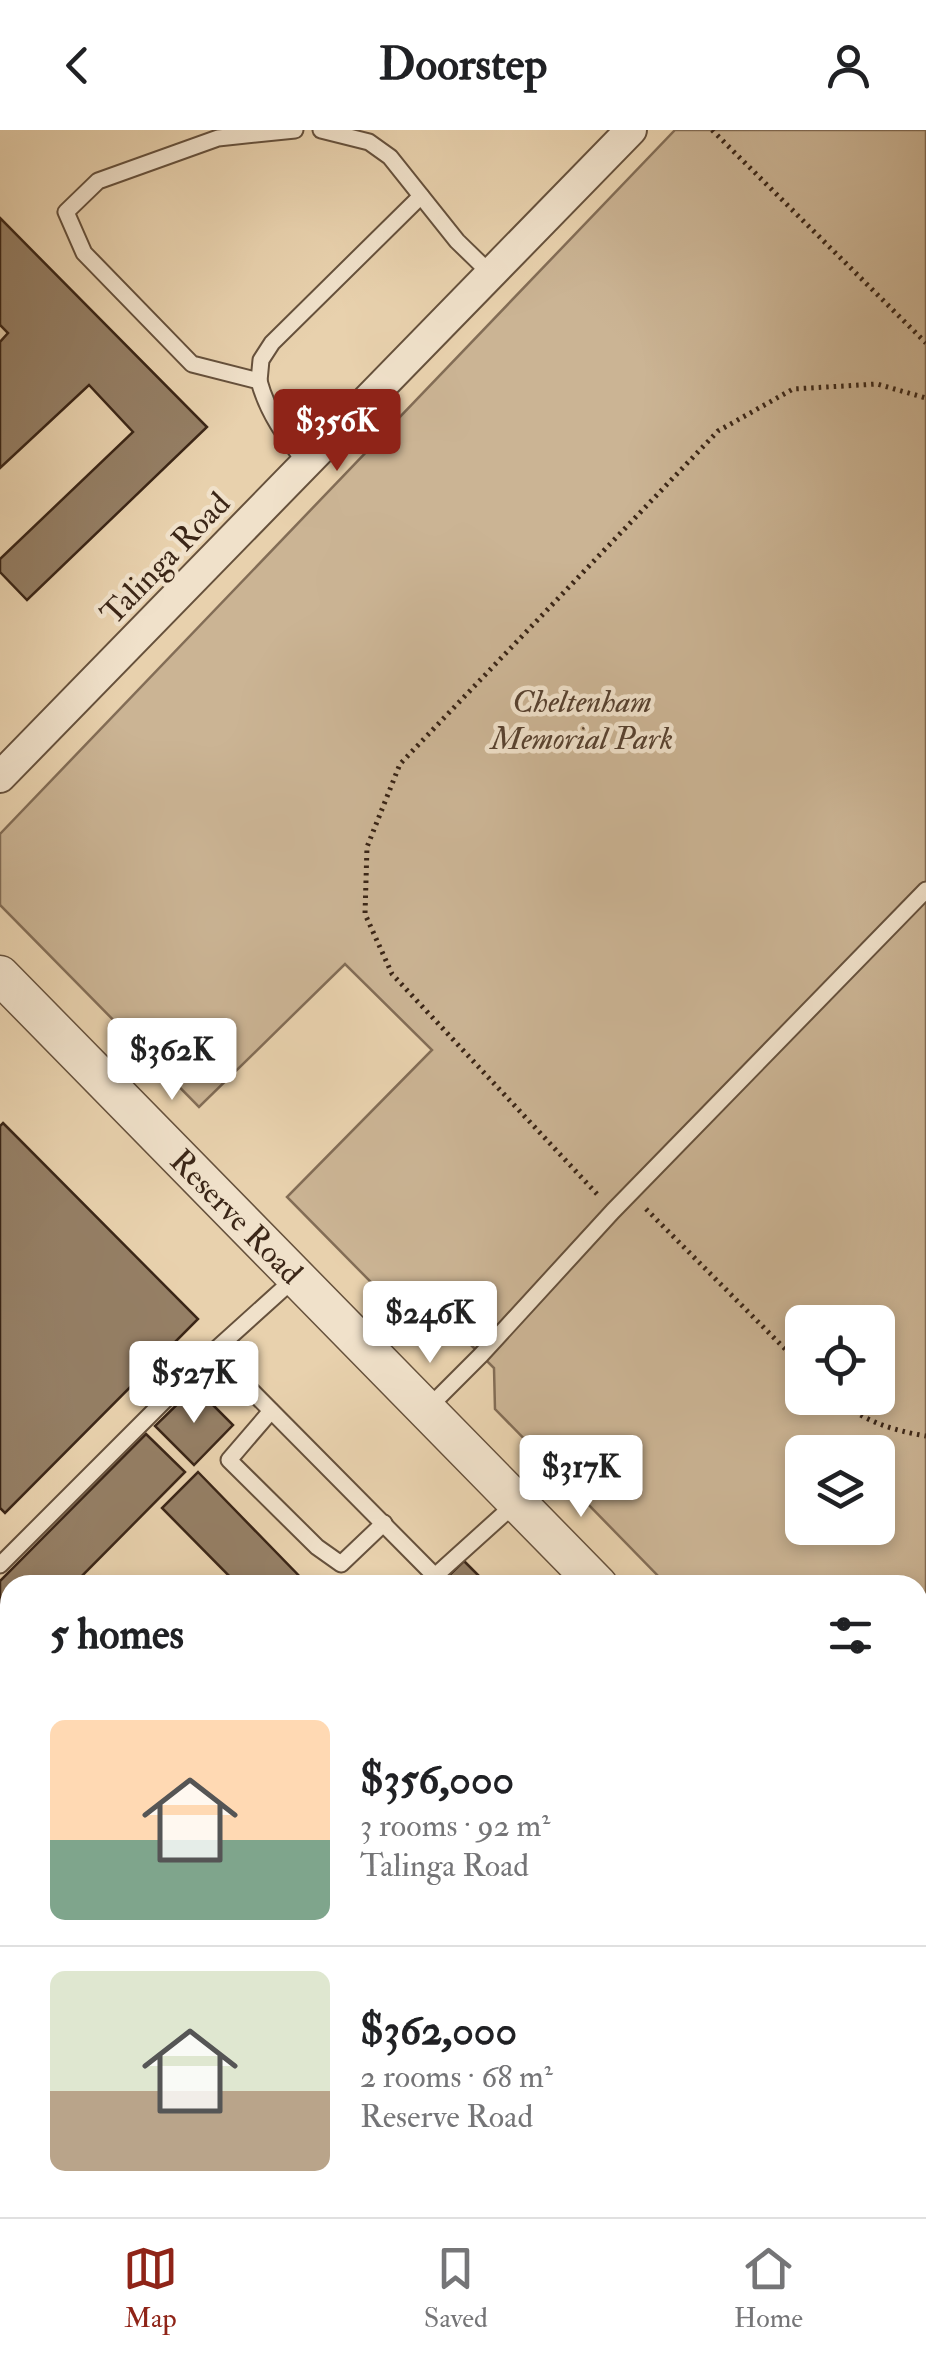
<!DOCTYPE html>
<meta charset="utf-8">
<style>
:root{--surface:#fff;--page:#f6f6f6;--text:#202124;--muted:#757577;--line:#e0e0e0;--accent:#8f2418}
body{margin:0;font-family:"IM FELL Double Pica",serif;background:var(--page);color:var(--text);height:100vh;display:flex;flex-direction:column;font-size:38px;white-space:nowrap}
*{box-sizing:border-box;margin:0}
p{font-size:32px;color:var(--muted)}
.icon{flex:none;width:55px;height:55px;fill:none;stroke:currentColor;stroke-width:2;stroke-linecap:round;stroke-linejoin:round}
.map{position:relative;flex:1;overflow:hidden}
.drawer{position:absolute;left:0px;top:1445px;width:928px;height:642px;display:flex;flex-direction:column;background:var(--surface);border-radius:30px 30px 0 0;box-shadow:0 5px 15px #0003}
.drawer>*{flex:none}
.tools{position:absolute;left:785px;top:1175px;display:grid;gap:20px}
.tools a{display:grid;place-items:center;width:110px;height:110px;border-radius:15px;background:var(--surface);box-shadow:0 5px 15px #0003;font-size:50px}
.price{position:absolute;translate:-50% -85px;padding:0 22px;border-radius:10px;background:#fff;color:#222;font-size:32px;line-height:65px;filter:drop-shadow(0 2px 5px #0008)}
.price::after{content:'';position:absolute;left:50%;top:60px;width:30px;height:22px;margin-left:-15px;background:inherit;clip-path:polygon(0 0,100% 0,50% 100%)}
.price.current{background:var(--accent);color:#fff}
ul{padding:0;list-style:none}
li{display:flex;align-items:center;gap:30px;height:250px;padding:0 50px}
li+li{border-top:2px solid var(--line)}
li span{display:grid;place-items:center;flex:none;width:280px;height:200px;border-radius:15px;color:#555}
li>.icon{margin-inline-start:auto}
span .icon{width:120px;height:120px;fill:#fffc;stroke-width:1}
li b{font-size:42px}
h2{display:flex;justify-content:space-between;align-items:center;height:120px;padding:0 50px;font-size:42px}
header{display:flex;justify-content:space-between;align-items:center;height:130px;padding:0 50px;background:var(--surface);font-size:45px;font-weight:800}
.tabs{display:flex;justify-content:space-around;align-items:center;height:140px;border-top:2px solid var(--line);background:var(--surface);font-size:28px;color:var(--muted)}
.tabs a{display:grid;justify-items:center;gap:5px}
.tabs .current{color:var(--accent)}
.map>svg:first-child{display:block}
</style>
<header><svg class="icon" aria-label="back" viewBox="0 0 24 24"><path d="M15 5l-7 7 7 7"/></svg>Doorstep<svg class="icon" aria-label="person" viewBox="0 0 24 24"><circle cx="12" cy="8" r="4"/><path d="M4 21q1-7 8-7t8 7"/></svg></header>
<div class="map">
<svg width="926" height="2087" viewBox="0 0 926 2087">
<rect width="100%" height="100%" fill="#e8d1ad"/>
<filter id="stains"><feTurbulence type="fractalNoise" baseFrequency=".002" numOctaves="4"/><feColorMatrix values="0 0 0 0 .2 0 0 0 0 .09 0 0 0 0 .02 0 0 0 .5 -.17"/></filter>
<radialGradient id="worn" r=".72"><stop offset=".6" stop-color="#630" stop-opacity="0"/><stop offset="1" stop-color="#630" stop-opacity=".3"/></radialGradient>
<path fill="#cbb494" stroke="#836d56" stroke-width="2.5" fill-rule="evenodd" d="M675 0H926V1720L918 1711V1455H667L495 1279 494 1238 468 1212 427 1209 287 1067 432 920 345 834 199 977 0 775V704ZM802 1192H878V1268H802ZM802 1322H878V1398H802Z"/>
<g fill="#957f65" stroke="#3b2617" stroke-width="2.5">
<polygon points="0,88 207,297 27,470 0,442 0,429 133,302 89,255 0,338 0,212 8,203 0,195"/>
<polygon points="3,993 198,1189 5,1383 0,1378 0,996"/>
<polygon points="195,1257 233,1295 194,1335 155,1296"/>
<polygon points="146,1304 185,1342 73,1455 10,1455 10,1519 0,1529 0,1451"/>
<polygon points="198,1342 306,1453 304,1455 238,1455 162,1378"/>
<polygon points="464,1431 488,1455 439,1455"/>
<polygon points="0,1630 10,1641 10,1661 0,1671"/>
<polygon points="0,1758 10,1768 10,1845 0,1855"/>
<polygon points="926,1991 926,2087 834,2087 843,2078 918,2078 918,2000"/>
<polygon points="395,2078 468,2078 478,2087 385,2087"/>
<polygon points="652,2078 750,2078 760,2087 643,2087"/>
</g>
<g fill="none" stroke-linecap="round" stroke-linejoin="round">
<defs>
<g id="service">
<path d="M295 0 218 8 98 51 66 82 84 123 192 234 259 251C268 284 285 306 306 333"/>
<polyline points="321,0 369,12 390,27 457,111 491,144"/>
<polyline points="259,251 261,230 272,213 421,66"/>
<polyline points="213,1222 435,1446 517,1372"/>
<polyline points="426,1280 481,1225 613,1081 926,760"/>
<polyline points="271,1281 229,1330 317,1417 341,1434 384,1393"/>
<polyline points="0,1435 213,1222 295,1148"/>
<polyline points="0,1576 10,1578"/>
<polyline points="0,1868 10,1858"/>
</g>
<polyline id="minor" points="0,647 631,0"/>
<g id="tertiary">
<path id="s1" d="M0 845 598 1455"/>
<polyline points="918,1780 926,1788"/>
</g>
</defs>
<use href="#service" stroke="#66513c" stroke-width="19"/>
<use href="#minor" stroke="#66513c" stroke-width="34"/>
<use href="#tertiary" stroke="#66513c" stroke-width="41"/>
<g stroke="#3b2617" stroke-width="5" stroke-dasharray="2.5 5" stroke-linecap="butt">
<polyline points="712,0 926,213"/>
<polyline points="597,1064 392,844 365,784 367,717 400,634 718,301 793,259 877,254 926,268"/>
<polyline points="646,1079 802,1236"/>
<path d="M836 1268C863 1291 891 1300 926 1306"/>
</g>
<use href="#service" stroke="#f0e1ca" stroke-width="15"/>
<use href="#minor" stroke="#f0e1ca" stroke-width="30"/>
<use href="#tertiary" stroke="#f0e1ca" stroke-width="38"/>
</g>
<g text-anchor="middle" stroke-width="9" stroke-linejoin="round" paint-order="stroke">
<g font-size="32" fill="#3b2617" stroke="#f0e1ca">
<text transform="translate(165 428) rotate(-46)" y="11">Talinga Road</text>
<text dy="11" stroke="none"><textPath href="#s1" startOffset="338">Reserve Road</textPath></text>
</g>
<g font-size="32" font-style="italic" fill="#584230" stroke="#f0e1ca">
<text x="582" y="582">Cheltenham<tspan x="582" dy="37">Memorial Park</tspan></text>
</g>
</g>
<rect width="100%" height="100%" filter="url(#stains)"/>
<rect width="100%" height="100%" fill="url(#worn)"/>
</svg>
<div class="tools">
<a><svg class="icon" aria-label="locate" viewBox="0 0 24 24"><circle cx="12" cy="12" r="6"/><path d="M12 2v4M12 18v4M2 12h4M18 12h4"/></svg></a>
<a><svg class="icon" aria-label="layers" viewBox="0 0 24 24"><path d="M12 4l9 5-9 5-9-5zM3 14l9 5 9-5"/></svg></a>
</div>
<b class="price current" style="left:337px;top:344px">$356K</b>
<b class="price" style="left:172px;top:973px">$362K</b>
<b class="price" style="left:430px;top:1236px">$246K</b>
<b class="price" style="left:194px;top:1296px">$527K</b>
<b class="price" style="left:581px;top:1390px">$317K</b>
<section class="drawer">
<h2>5 homes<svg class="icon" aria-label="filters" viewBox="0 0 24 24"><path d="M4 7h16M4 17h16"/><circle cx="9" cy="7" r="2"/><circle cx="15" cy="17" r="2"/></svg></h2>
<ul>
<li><span style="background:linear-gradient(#ffd9b3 60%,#7fa58c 0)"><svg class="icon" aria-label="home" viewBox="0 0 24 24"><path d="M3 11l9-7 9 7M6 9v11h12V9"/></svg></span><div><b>$356,000</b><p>3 rooms · 92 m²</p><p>Talinga Road</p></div></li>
<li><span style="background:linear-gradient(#dfe7d0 60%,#b9a48a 0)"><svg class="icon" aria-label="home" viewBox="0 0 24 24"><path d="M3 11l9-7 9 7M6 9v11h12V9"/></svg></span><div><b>$362,000</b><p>2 rooms · 68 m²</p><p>Reserve Road</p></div></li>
</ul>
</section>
</div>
<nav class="tabs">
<a class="current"><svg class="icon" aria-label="map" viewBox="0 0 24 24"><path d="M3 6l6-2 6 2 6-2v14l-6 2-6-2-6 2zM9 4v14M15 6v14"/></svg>Map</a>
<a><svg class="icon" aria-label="saved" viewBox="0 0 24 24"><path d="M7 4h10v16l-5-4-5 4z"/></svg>Saved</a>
<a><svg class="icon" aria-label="home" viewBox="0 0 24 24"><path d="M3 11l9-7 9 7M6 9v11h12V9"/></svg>Home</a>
</nav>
